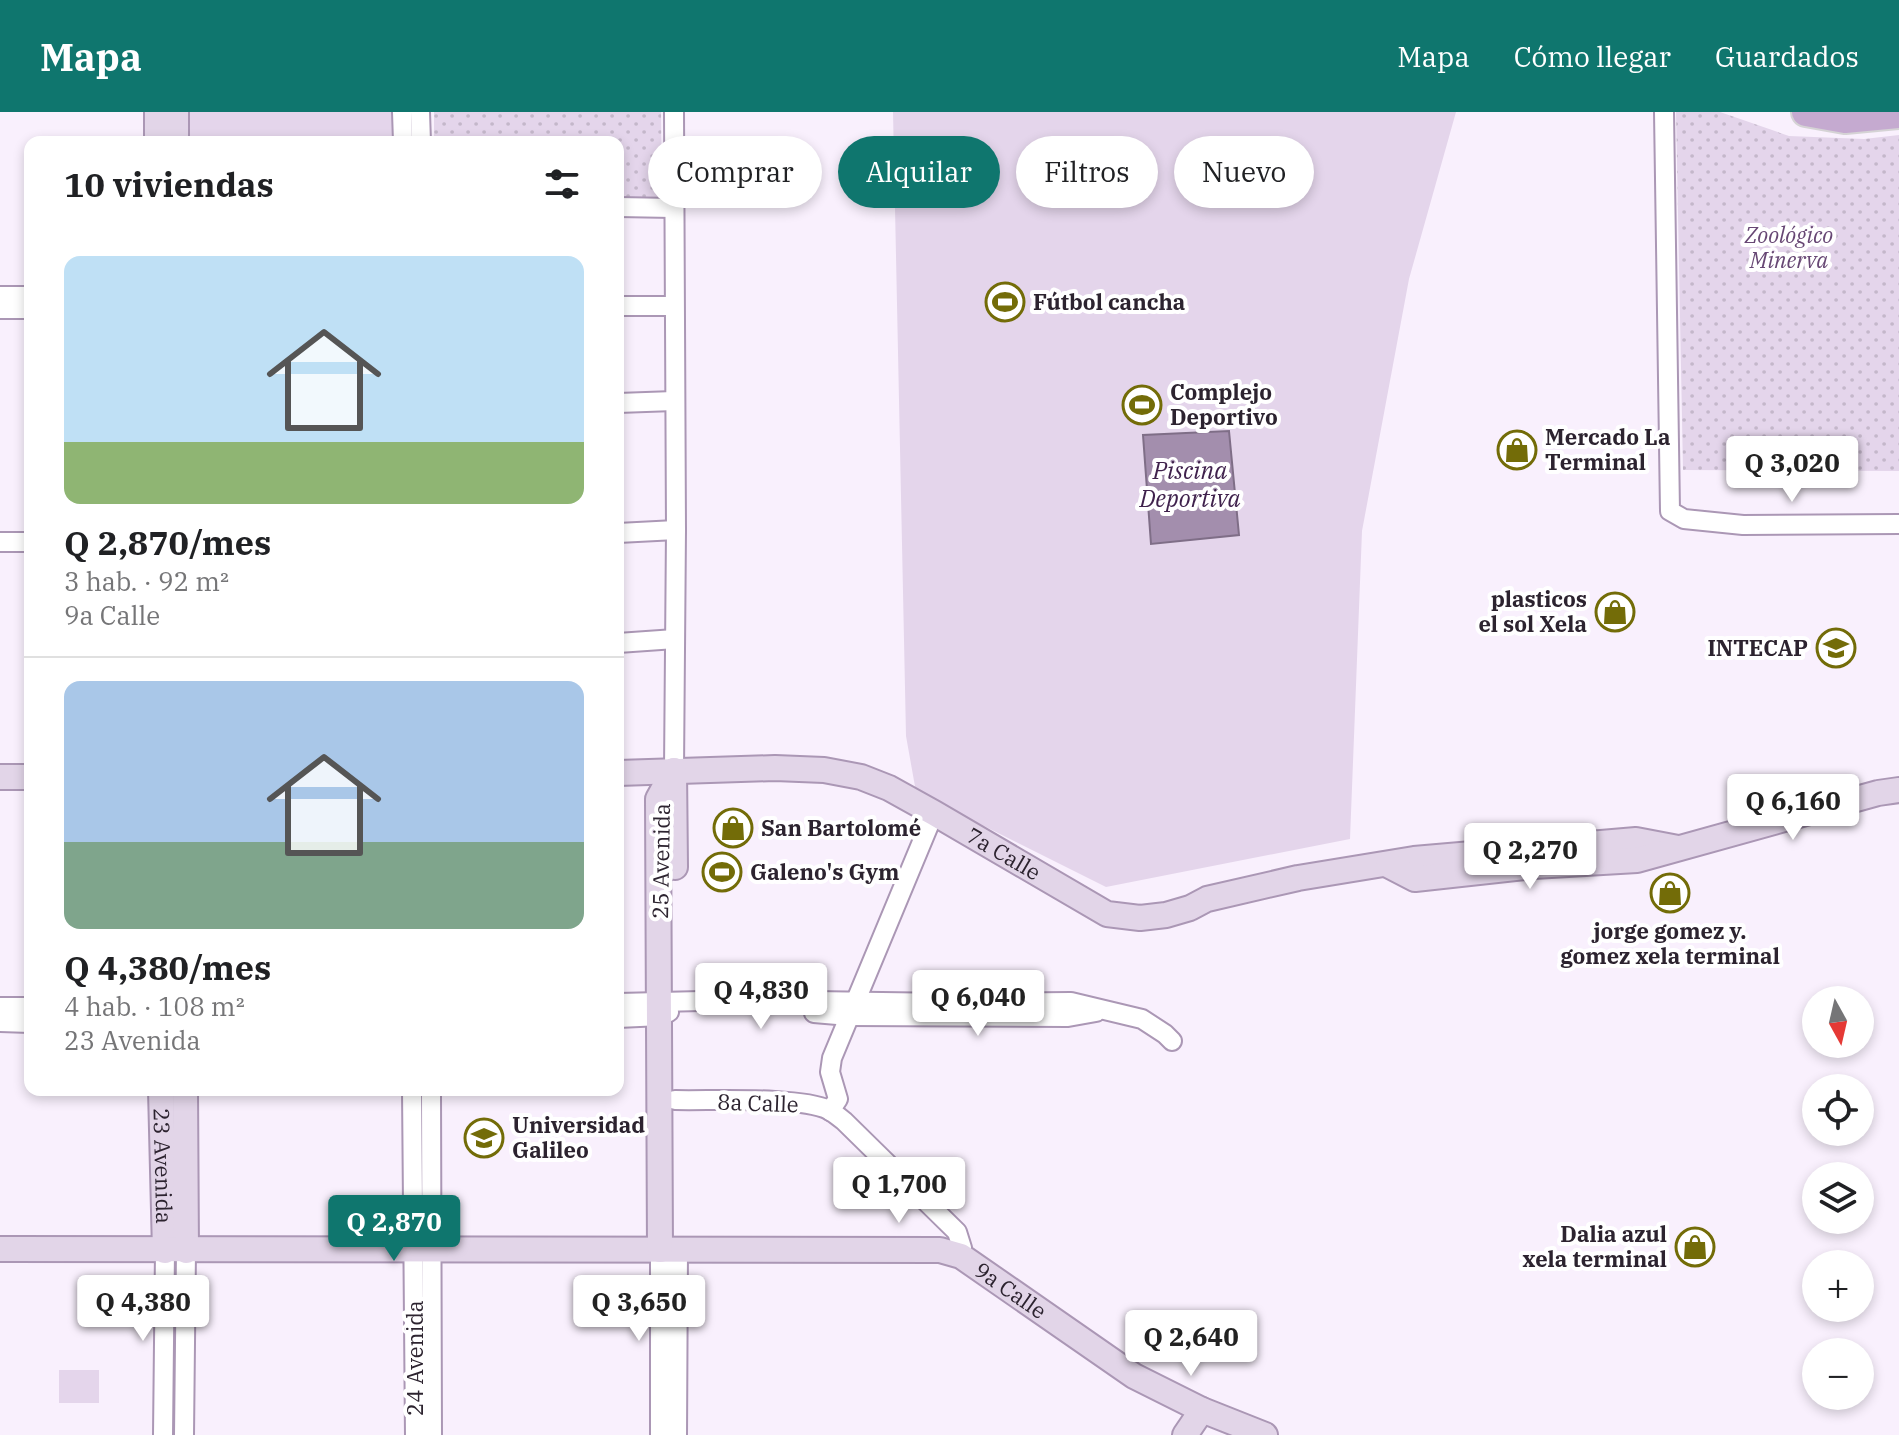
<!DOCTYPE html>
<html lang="es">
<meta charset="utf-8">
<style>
:root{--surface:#fff;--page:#f2f2f2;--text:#202124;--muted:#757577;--line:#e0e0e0;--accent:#0f766e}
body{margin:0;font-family:"IBM Plex Serif",serif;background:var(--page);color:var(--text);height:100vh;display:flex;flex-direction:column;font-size:30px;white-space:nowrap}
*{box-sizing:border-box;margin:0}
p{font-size:26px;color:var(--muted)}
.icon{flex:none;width:44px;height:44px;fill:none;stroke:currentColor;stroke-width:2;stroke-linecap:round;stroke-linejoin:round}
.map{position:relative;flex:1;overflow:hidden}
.drawer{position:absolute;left:24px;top:24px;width:600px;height:960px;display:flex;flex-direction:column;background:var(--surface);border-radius:16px;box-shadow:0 4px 12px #0003}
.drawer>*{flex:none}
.top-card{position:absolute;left:648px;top:24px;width:760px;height:72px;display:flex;gap:16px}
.needle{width:52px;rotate:172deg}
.fabs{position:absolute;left:1802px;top:874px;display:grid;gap:16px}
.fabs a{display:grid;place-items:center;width:72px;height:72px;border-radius:50%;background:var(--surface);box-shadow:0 4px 12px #0003;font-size:40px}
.price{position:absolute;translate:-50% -68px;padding:0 18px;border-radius:8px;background:#fff;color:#222;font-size:26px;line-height:52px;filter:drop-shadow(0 2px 4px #0008)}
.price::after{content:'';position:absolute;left:50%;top:48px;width:24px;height:18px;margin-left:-12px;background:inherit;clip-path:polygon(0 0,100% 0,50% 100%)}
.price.selected{background:var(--accent);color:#fff}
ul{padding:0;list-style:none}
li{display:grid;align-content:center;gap:16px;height:424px;padding:0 40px}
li+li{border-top:2px solid var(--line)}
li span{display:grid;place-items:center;height:248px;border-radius:16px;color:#555}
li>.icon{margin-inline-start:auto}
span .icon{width:144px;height:144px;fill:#fffc;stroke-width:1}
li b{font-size:34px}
h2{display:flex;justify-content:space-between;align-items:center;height:96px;padding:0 40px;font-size:34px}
.tag{padding:0 28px;border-radius:36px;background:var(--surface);box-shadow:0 4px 12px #0003;font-size:28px;line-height:72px}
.tag.selected{background:var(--accent);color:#fff}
header{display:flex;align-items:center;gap:48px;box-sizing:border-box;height:112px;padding:0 40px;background:var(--accent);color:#fff}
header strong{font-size:38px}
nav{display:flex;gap:44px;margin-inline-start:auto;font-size:28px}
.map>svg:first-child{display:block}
</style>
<header>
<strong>Mapa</strong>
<nav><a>Mapa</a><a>Cómo llegar</a><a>Guardados</a></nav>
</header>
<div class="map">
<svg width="1899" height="1323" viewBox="0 0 1899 1323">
<defs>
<pattern id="park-dots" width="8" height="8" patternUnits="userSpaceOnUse" patternTransform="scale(2)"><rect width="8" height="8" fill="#e4d5eb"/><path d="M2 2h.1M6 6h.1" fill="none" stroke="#c4b7ca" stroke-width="1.8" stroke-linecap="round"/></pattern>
</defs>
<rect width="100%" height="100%" fill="#f9f0fd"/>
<g fill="url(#park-dots)">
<polygon points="434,0 661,0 662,90 618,91 618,30 434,30"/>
<polygon points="1676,0 1720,0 1789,24 1864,27 1899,23 1899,359 1683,358"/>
</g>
<g fill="#e4d5eb">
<polygon points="176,0 401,0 402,30 175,30"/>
<polygon points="893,0 1456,0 1409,167 1362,419 1350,727 1106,775 916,680 906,624"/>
<rect x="59" y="1258" width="40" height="33"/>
</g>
<polygon fill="#a38ead" stroke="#7f6e87" stroke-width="2" points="1229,319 1239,423 1151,432 1143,323"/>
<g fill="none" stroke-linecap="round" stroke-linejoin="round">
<defs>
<g id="street">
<polyline points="402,0 403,30"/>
<polyline points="420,0 421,30"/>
<polyline points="674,0 676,418 674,658"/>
<polyline points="1664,0 1670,399 1684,407 1743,413 1899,412"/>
<polyline points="618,95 673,96"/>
<polyline points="0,184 30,184"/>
<polyline points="618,194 673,194"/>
<polyline points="0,197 30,197"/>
<polyline points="618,291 674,289"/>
<polyline points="618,421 676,418"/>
<polyline points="0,430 30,430"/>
<polyline points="618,531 675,527"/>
<polyline points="618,891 743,888 950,891 1071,890 1142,907 1165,922 1172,929"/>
<polyline points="0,895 30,895"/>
<polyline points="814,901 849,904 1068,905 1096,900"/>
<polyline points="618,906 661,904 669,900"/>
<polyline points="0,910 30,911"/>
<polyline points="412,978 415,1323"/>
<polyline points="431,978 432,1323"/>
<path d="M675 988C712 989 798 984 829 998 834 1001 839 1005 844 1009L957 1120 962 1136 961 1144"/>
<polyline points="830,999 838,987 830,960 832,946 934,701"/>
<polyline points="660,1138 660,1323"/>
<polyline points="163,1323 165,1139"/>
<polyline points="184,1323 186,1139"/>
<polyline points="677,1323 678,1138"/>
</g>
<g id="secondary">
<polyline points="157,30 157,0"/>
<polyline points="176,30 176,0"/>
<polyline points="674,658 675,755"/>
<path id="s1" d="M618 661 775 656 824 658 861 665 889 676 934 701 1107 802 1140 806 1166 803 1190 796 1207 787 1298 766 1414 747 1636 728 1678 736"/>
<polyline points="0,665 30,665"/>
<polyline points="1388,753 1415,767 1534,754 1637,748 1878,681 1899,678"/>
<path id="s2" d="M161 978 165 1139"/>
<polyline points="185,978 186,1139"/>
<path id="s3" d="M0 1137 940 1138 961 1144 1134 1264 1202 1298 1265 1323"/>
<polyline points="660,1138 658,687 674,658"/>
<polyline points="1185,1323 1202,1298"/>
</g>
<polyline id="primary" points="1806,0 1845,7 1899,2"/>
</defs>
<use href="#street" stroke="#ab97b5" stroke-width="22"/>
<use href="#secondary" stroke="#ab97b5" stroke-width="28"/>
<use href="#primary" stroke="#d5d3d5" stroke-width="32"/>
<use href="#street" stroke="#fff" stroke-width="18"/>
<use href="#secondary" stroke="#e2d5e8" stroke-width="24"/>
<use href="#primary" stroke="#c5aad0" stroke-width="28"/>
</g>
<defs>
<symbol id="stadium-ring" viewBox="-11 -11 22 22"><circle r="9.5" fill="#fff" stroke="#736c08" stroke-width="1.5"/><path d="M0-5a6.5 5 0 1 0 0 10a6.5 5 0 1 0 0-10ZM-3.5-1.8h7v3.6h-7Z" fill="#736c08"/></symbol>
<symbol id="shop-ring" viewBox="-11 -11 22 22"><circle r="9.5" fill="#fff" stroke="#736c08" stroke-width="1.5"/><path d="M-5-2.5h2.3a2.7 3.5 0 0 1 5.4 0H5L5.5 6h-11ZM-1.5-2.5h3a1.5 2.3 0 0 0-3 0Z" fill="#736c08"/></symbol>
<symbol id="school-ring" viewBox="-11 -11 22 22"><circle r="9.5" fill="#fff" stroke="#736c08" stroke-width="1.5"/><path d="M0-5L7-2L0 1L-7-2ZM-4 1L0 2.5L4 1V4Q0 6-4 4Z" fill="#736c08"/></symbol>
<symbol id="university-ring" viewBox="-11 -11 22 22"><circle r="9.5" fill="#fff" stroke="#736c08" stroke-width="1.5"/><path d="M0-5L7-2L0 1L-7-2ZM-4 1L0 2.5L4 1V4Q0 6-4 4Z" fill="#736c08"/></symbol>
</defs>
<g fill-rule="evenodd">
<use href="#stadium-ring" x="983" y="168" width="44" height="44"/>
<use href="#stadium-ring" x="1120" y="271" width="44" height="44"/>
<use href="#shop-ring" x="1495" y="316" width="44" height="44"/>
<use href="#shop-ring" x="1593" y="478" width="44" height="44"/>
<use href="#school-ring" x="1814" y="514" width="44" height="44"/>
<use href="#shop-ring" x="711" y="694" width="44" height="44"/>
<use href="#stadium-ring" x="700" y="738" width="44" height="44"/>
<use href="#shop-ring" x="1648" y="759" width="44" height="44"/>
<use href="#university-ring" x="462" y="1004" width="44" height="44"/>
<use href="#shop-ring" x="1673" y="1113" width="44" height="44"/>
</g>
<g text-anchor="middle" stroke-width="8" stroke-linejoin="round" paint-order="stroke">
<g font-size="22" font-style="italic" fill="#674774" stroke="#fff">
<text x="1789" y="131">Zoológico<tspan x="1789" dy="25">Minerva</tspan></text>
</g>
<g font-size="22" font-weight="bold" fill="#2c232f" stroke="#fff" text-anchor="start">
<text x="1033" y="198">Fútbol cancha</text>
<text x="1170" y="288">Complejo<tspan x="1170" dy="25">Deportivo</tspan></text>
<text x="1545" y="333">Mercado La<tspan x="1545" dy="25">Terminal</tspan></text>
<text x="1587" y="495" text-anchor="end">plasticos<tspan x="1587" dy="25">el sol Xela</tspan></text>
<text x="1808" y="544" text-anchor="end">INTECAP</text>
<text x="761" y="724">San Bartolomé</text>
<text x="750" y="768">Galeno's Gym</text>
<text x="1670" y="827" text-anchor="middle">jorge gomez y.<tspan x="1670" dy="25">gomez xela terminal</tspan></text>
<text x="512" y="1021">Universidad<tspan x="512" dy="25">Galileo</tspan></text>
<text x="1667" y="1130" text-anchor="end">Dalia azul<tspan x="1667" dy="25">xela terminal</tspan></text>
</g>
<g font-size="22" fill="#2c232f" stroke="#fff">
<text dy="8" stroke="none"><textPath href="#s1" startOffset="406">7a Calle</textPath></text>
<text transform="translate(661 749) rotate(-89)" y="8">25 Avenida</text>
<text transform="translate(758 991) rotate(2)" y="8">8a Calle</text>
<text dy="8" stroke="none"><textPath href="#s2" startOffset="76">23 Avenida</textPath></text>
<text dy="8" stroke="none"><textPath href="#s3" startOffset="1022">9a Calle</textPath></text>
<text transform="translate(415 1246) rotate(-90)" y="8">24 Avenida</text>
</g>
<g font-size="24" font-style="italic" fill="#3f214c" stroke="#fff">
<text x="1190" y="367">Piscina<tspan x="1190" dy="28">Deportiva</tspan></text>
</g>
</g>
</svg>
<div class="fabs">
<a><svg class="needle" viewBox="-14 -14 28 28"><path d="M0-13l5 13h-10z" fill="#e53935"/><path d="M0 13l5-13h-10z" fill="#757577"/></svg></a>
<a><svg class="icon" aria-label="locate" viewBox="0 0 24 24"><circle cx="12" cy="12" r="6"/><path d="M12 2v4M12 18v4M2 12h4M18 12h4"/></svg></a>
<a><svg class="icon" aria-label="layers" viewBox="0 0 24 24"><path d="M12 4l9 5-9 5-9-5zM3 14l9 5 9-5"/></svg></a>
<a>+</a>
<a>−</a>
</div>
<b class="price" style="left:1792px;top:392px">Q 3,020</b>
<b class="price" style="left:1793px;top:730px">Q 6,160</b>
<b class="price" style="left:1530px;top:779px">Q 2,270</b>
<b class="price" style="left:761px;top:919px">Q 4,830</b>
<b class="price" style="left:978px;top:926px">Q 6,040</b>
<b class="price" style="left:899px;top:1113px">Q 1,700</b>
<b class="price selected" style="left:394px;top:1151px">Q 2,870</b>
<b class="price" style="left:143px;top:1231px">Q 4,380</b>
<b class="price" style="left:639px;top:1231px">Q 3,650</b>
<b class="price" style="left:1191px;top:1266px">Q 2,640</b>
<div class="top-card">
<a class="tag">Comprar</a>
<a class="tag selected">Alquilar</a>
<a class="tag">Filtros</a>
<a class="tag">Nuevo</a>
</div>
<section class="drawer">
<h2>10 viviendas<svg class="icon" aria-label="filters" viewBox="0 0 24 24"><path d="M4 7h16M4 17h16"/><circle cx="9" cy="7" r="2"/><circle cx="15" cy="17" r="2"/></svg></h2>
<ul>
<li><span style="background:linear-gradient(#bfe0f5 75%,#8fb573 0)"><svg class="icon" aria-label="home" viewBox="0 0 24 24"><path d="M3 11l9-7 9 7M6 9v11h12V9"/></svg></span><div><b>Q 2,870/mes</b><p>3 hab. · 92 m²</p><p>9a Calle</p></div></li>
<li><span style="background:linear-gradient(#a9c7e8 65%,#7fa58c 0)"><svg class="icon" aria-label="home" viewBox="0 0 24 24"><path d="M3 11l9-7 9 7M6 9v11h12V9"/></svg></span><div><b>Q 4,380/mes</b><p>4 hab. · 108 m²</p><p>23 Avenida</p></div></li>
</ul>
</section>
</div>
